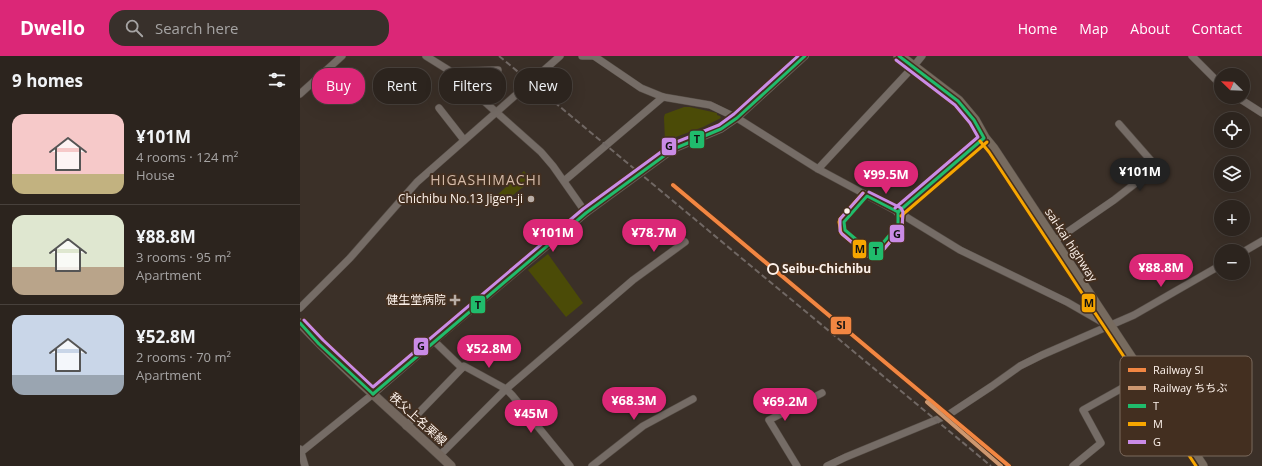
<!DOCTYPE html>
<meta charset="utf-8">
<style>
:root{--surface:#2c241e;--page:#38302b;--text:#f1f3f6;--muted:#a6a4a4;--line:#48413c;--accent:#db2777}
body{margin:0;font-family:"Open Sans","Noto Sans JP",sans-serif;background:var(--page);color:var(--text);height:100vh;display:flex;flex-direction:column;font-size:15px;white-space:nowrap}
*{box-sizing:border-box;margin:0}
p{font-size:13px;color:var(--muted)}
.icon{flex:none;width:22px;height:22px;fill:none;stroke:currentColor;stroke-width:2;stroke-linecap:round;stroke-linejoin:round}
.map{position:relative;flex:1;overflow:hidden}
.panel{display:flex;flex-direction:column;background:var(--surface);width:300px}
.panel>*{flex:none}
.banner{position:absolute;left:12px;top:12px;width:380px;height:36px;display:flex;gap:8px}
.needle{width:26px;rotate:293deg}
.tools{position:absolute;left:914px;top:12px;display:grid;gap:8px}
.tools a{display:grid;place-items:center;width:36px;height:36px;border-radius:50%;background:var(--surface);box-shadow:0 4px 16px #0002,0 0 0 1px var(--line);font-size:20px}
.price{position:absolute;translate:-50% -34px;padding:0 9px;border-radius:14px;background:var(--accent);color:#fff;font-size:13px;line-height:26px;filter:drop-shadow(0 1px 2px #0008)}
.price::after{content:'';position:absolute;left:50%;top:24px;width:12px;height:9px;margin-left:-6px;background:inherit;clip-path:polygon(0 0,100% 0,50% 100%)}
.price.selected{background:#222;color:#fff}
ul{padding:0;list-style:none}
li{display:flex;align-items:center;gap:12px;height:100px;padding:0 12px}
li+li{border-top:1px solid var(--line)}
li span{display:grid;place-items:center;flex:none;width:112px;height:80px;border-radius:12px;color:#555}
li>.icon{margin-inline-start:auto}
span .icon{width:48px;height:48px;fill:#fffc;stroke-width:1}
li b{font-size:17px}
h2{display:flex;justify-content:space-between;align-items:center;height:48px;padding:0 12px;font-size:17px}
.chip{padding:0 14px;border-radius:16px;background:var(--surface);box-shadow:0 4px 16px #0002,0 0 0 1px var(--line);font-size:14px;line-height:36px}
.chip.selected{background:var(--accent);color:#fff}
header{display:flex;align-items:center;gap:24px;box-sizing:border-box;height:56px;padding:0 20px;background:var(--accent);color:#fff}
header strong{font-size:19px}
nav{display:flex;gap:22px;margin-inline-start:auto;font-size:14px}
.search{width:280px;height:36px;background:var(--page);display:flex;align-items:center;gap:10px;box-sizing:border-box;padding:0 14px;border-radius:16px;color:var(--muted);font-size:15px}
main{display:flex;flex:1;min-height:0}
.map>svg:first-child{display:block}
</style>
<header>
<strong>Dwello</strong>
<div class="search"><svg class="icon" aria-label="search" viewBox="0 0 24 24"><circle cx="10" cy="10" r="6"/><path d="M15 15l6 6"/></svg>Search here</div>
<nav><a>Home</a><a>Map</a><a>About</a><a>Contact</a></nav>
</header>
<main>
<section class="panel">
<h2>9 homes<svg class="icon" aria-label="filters" viewBox="0 0 24 24"><path d="M4 7h16M4 17h16"/><circle cx="9" cy="7" r="2"/><circle cx="15" cy="17" r="2"/></svg></h2>
<ul>
<li><span style="background:linear-gradient(#f6c9c9 75%,#c2b280 0)"><svg class="icon" aria-label="home" viewBox="0 0 24 24"><path d="M3 11l9-7 9 7M6 9v11h12V9"/></svg></span><div><b>¥101M</b><p>4 rooms · 124 m²</p><p>House</p></div></li>
<li><span style="background:linear-gradient(#dfe7d0 65%,#b9a48a 0)"><svg class="icon" aria-label="home" viewBox="0 0 24 24"><path d="M3 11l9-7 9 7M6 9v11h12V9"/></svg></span><div><b>¥88.8M</b><p>3 rooms · 95 m²</p><p>Apartment</p></div></li>
<li><span style="background:linear-gradient(#c9d6e8 75%,#9aa5b1 0)"><svg class="icon" aria-label="home" viewBox="0 0 24 24"><path d="M3 11l9-7 9 7M6 9v11h12V9"/></svg></span><div><b>¥52.8M</b><p>2 rooms · 70 m²</p><p>Apartment</p></div></li>
</ul>
</section>
<div class="map">
<svg width="962" height="410" viewBox="0 0 962 410">
<rect width="100%" height="100%" fill="#3b3028"/>
<g fill="#4b4b07">
<polygon points="384,51 390,51 417,57 417,59 420,60 421,62 403,71 365,85 364,61 365,58"/>
<polygon points="224,115 232,124 203,147 196,140"/>
<polygon points="248,198 283,247 266,261 228,214"/>
</g>
<g fill="none" stroke-linecap="round" stroke-linejoin="round">
<defs>
<g id="minor">
<polyline points="126,0 150,15 241,96 253,110 286,157"/>
<polyline points="282,0 294,0"/>
<polyline points="294,0 341,32 363,41 410,49 437,62 518,113 598,156 660,194 767,246 807,269"/>
<polyline points="892,0 921,29"/>
<polyline points="153,18 158,15 198,14"/>
<polyline points="0,38 42,0"/>
<polyline points="937,41 962,57"/>
<polyline points="139,52 164,84"/>
<polyline points="518,113 613,11 622,0"/>
<polyline points="264,125 363,41"/>
<polyline points="753,186 814,144 855,112 854,108 819,68"/>
<polyline points="943,196 962,185"/>
<polyline points="0,252 50,202 117,126 260,0"/>
<polyline points="134,285 162,312"/>
<polyline points="862,351 924,308"/>
<polyline points="106,370 164,310 206,333 212,339 270,410"/>
<polyline points="0,393 5,410"/>
<polyline points="0,397 73,338 134,285 286,157 368,97 376,92 421,73 437,62 505,0"/>
<polyline points="140,399 206,333 333,224 385,186"/>
<polyline points="292,410 343,370 393,343"/>
<polyline points="497,410 469,364 522,337"/>
<polyline points="527,410 546,401 648,359 692,330 720,310 742,299 834,259 921,209"/>
<polyline points="773,410 801,387 783,354 842,321"/>
</g>
<g id="major">
<polyline points="598,156 684,82"/>
<path d="M0 267C47 318 101 362 151 410"/>
</g>
<polyline id="highway" points="599,0 658,45 674,64 684,82 693,93 902,410"/>
</defs>
<use href="#minor" stroke="#554c45" stroke-width="8"/>
<use href="#major" stroke="#554c45" stroke-width="10"/>
<use href="#highway" stroke="#554c45" stroke-width="12"/>
<use href="#minor" stroke="#756c66" stroke-width="7"/>
<use href="#major" stroke="#73675e" stroke-width="9"/>
<use href="#highway" stroke="#776b5f" stroke-width="11"/>
<polyline stroke="#716864" stroke-width="2" stroke-dasharray="6 3" stroke-linecap="butt" points="199,0 691,410"/>
<defs>
<g id="bus-1">
<polygon points="567,140 598,156 598,169 576,195 571,196 545,174 544,166"/>
<polyline points="598,156 684,82 674,64 658,45 599,0"/>
<polyline points="0,267 19,288 73,338"/>
<polyline points="73,338 286,157 368,97 376,92 421,73 437,62 505,0"/>
</g>
<g id="bus-2">
<polyline points="680,85 689,96 896,410"/>
<polyline points="563,137 540,163 539,166 541,177 569,201 579,199 602,171 603,156"/>
<polyline points="601,160 687,86"/>
</g>
<g id="bus-3">
<polyline points="563,137 540,163 540,175 542,178 568,200 571,201 579,199 602,172 603,156 601,152 569,136"/>
<polyline points="595,152 678,81 670,67 655,49 596,4"/>
<polyline points="4,264 23,284 73,331 283,153 365,93 374,87 419,69 434,58 498,0"/>
</g>
</defs>
<use href="#bus-1" stroke="#432f20" stroke-width="6"/>
<use href="#bus-2" stroke="#432f20" stroke-width="6"/>
<use href="#bus-3" stroke="#432f20" stroke-width="6"/>
<use href="#bus-1" stroke="#20bc6c" stroke-width="3"/>
<use href="#bus-2" stroke="#f7a600" stroke-width="3"/>
<use href="#bus-3" stroke="#ca8be6" stroke-width="3"/>
<defs>
<polyline id="rail-1" points="373,129 709,410"/>
<polyline id="rail-2" points="627,346 701,410"/>
</defs>
<use href="#rail-1" stroke="#432f20" stroke-width="7"/>
<use href="#rail-2" stroke="#432f20" stroke-width="7"/>
<use href="#rail-1" stroke="#f28642" stroke-width="4"/>
<use href="#rail-2" stroke="#cd976f" stroke-width="4"/>
</g>
<g fill="#b9aea7" stroke="#432f20" stroke-width="1.5">
<circle cx="231" cy="143" r="4"/>
<path d="M153 238h4v4h4v4h-4v4h-4v-4h-4v-4h4z"/>
</g>
<circle fill="#fdf2eb" stroke="#432f20" stroke-width="1.5" cx="547" cy="155" r="3.5"/>
<circle fill="#432f20" stroke="#fdf2eb" stroke-width="2" cx="473" cy="213" r="5"/>
<g text-anchor="middle" stroke-width="4" stroke-linejoin="round" paint-order="stroke">
<g font-size="12" fill="#fdf2eb" stroke="#432f20" text-anchor="end">
<text x="223" y="147">Chichibu No.13 Jigen-ji</text>
<text x="146" y="248">健生堂病院</text>
</g>
<g font-size="12" fill="#fdf2eb" stroke="#432f20">
<text transform="translate(771 189) rotate(57)" y="4">sai-kai highway</text>
<text transform="translate(118 363) rotate(42)" y="4">秩父上名栗線</text>
</g>
<g font-size="12" font-weight="bold" fill="#fdf2eb" stroke="#432f20" text-anchor="start">
<text x="482" y="217">Seibu-Chichibu</text>
</g>
<g font-size="14" letter-spacing="1" fill="#d5bba9" stroke="#432f20">
<text x="186" y="129">HIGASHIMACHI</text>
</g>
</g>
<rect x="820" y="300" width="132" height="100" rx="6" fill="#432f20" stroke="#7b6a5d" stroke-width="1"/>
<rect x="828" y="312" width="18" height="4" fill="#f28642"/>
<rect x="828" y="330" width="18" height="4" fill="#cd976f"/>
<rect x="828" y="348" width="18" height="4" fill="#20bc6c"/>
<rect x="828" y="366" width="18" height="4" fill="#f7a600"/>
<rect x="828" y="384" width="18" height="4" fill="#ca8be6"/>
<g font-size="11" fill="#fdf2eb">
<text x="853" y="318">Railway SI</text>
<text x="853" y="336">Railway ちちぶ</text>
<text x="853" y="354">T</text>
<text x="853" y="372">M</text>
<text x="853" y="390">G</text>
</g>
<g stroke="#432f20" stroke-width="1.5">
<rect x="389" y="74" width="16" height="19" rx="4" fill="#20bc6c"/>
<rect x="361" y="81" width="16" height="19" rx="4" fill="#ca8be6"/>
<rect x="589" y="168" width="16" height="19" rx="4" fill="#ca8be6"/>
<rect x="552" y="183" width="15" height="20" rx="4" fill="#f7a600"/>
<rect x="568" y="185" width="16" height="20" rx="4" fill="#20bc6c"/>
<rect x="781" y="237" width="15" height="20" rx="4" fill="#f7a600"/>
<rect x="170" y="239" width="16" height="19" rx="4" fill="#20bc6c"/>
<rect x="530" y="260" width="22" height="19" rx="4" fill="#f28642"/>
<rect x="113" y="281" width="16" height="19" rx="4" fill="#ca8be6"/>
</g>
<g font-size="11" text-anchor="middle" font-weight="bold" fill="#111">
<text x="397" y="87">T</text>
<text x="369" y="94">G</text>
<text x="597" y="182">G</text>
<text x="560" y="197">M</text>
<text x="576" y="199">T</text>
<text x="789" y="251">M</text>
<text x="178" y="253">T</text>
<text x="541" y="273">SI</text>
<text x="121" y="294">G</text>
</g>
</svg>
<div class="tools">
<a><svg class="needle" viewBox="-14 -14 28 28"><path d="M0-13l5 13h-10z" fill="#e53935"/><path d="M0 13l5-13h-10z" fill="#a6a4a4"/></svg></a>
<a><svg class="icon" aria-label="locate" viewBox="0 0 24 24"><circle cx="12" cy="12" r="6"/><path d="M12 2v4M12 18v4M2 12h4M18 12h4"/></svg></a>
<a><svg class="icon" aria-label="layers" viewBox="0 0 24 24"><path d="M12 4l9 5-9 5-9-5zM3 14l9 5 9-5"/></svg></a>
<a>+</a>
<a>−</a>
</div>
<b class="price selected" style="left:840px;top:136px">¥101M</b>
<b class="price" style="left:586px;top:139px">¥99.5M</b>
<b class="price" style="left:253px;top:197px">¥101M</b>
<b class="price" style="left:354px;top:197px">¥78.7M</b>
<b class="price" style="left:861px;top:232px">¥88.8M</b>
<b class="price" style="left:189px;top:313px">¥52.8M</b>
<b class="price" style="left:334px;top:365px">¥68.3M</b>
<b class="price" style="left:485px;top:366px">¥69.2M</b>
<b class="price" style="left:231px;top:378px">¥45M</b>
<div class="banner">
<a class="chip selected">Buy</a>
<a class="chip">Rent</a>
<a class="chip">Filters</a>
<a class="chip">New</a>
</div>
</div>
</main>
